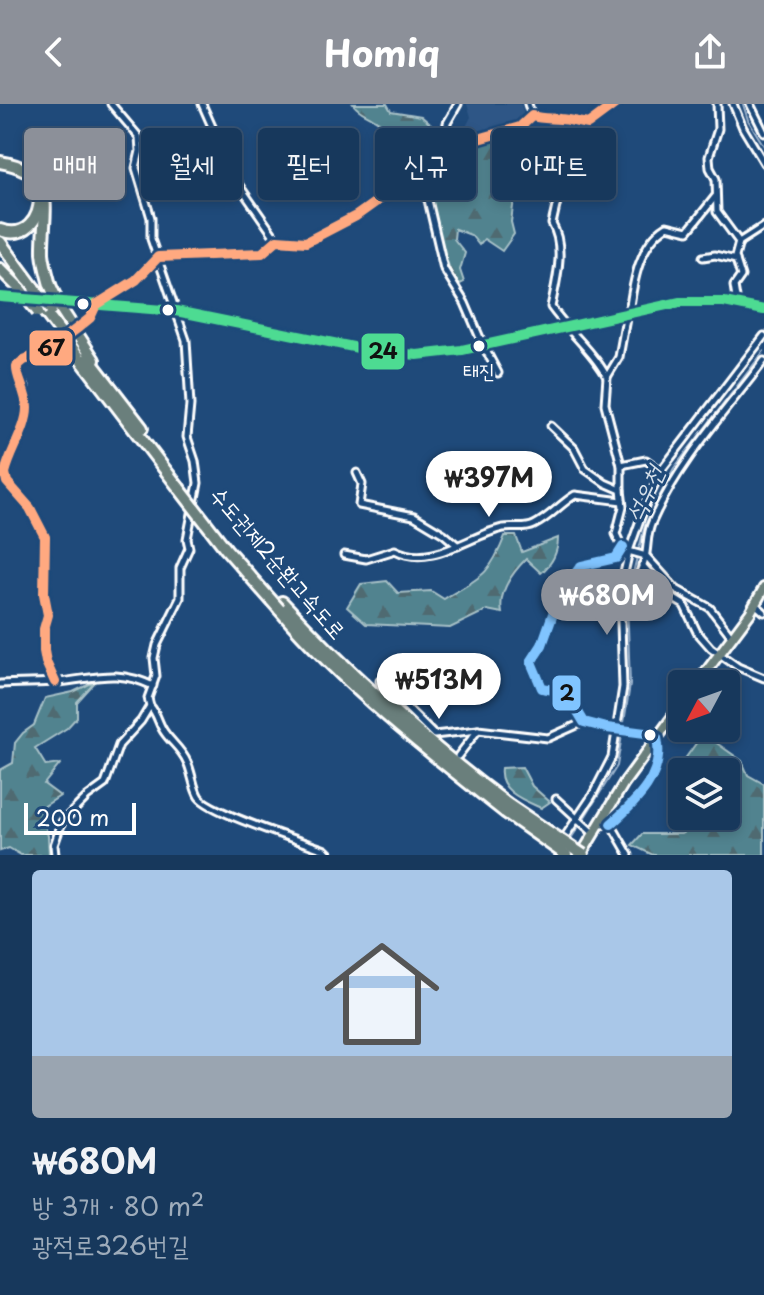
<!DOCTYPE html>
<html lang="ko">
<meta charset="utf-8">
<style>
:root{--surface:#17385c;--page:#244365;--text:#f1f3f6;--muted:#9eacbb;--line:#365272;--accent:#8c9099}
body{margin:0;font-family:"Playpen Sans","Poor Story",sans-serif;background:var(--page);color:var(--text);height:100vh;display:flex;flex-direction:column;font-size:30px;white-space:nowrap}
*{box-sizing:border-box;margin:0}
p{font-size:26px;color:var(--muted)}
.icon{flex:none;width:44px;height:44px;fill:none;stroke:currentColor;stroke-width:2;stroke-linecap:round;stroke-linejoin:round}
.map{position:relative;height:751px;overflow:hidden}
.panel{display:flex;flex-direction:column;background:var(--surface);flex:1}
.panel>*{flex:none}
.top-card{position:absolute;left:24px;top:24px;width:716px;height:72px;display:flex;gap:16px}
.needle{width:52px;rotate:229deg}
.controls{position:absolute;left:668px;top:566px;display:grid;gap:16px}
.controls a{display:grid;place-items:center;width:72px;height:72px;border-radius:8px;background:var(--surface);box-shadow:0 4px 12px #0003,0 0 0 2px var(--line);font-size:40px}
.scale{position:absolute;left:24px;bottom:20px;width:112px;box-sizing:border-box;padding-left:8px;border:4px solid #fff;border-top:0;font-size:22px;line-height:28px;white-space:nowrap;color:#fff;-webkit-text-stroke:6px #1f4a7a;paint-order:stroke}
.price{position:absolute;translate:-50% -68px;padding:0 18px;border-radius:28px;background:#fff;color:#222;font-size:26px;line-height:52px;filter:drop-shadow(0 2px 4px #0008)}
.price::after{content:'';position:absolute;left:50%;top:48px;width:24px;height:18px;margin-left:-12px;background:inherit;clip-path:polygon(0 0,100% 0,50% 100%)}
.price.current{background:var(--accent);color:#fff}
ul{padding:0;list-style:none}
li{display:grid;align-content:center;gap:16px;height:424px;padding:0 32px}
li+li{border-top:2px solid var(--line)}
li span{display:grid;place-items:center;height:248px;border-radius:8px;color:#555}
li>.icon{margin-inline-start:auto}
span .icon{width:144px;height:144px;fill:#fffc;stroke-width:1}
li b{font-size:34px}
.pill{padding:0 28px;border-radius:8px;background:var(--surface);box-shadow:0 4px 12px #0003,0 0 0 2px var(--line);font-size:28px;line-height:72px}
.pill.current{background:var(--accent);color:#fff}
header{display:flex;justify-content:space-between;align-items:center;height:104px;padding:0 32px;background:var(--accent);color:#fff;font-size:36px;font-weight:700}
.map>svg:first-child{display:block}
</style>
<header><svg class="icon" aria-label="back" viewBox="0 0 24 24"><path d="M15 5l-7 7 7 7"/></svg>Homiq<svg class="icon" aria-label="share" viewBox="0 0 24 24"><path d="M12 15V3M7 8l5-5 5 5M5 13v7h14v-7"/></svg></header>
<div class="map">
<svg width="764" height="751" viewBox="0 0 764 751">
<defs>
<pattern id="forest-firs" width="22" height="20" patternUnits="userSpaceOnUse" patternTransform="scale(2)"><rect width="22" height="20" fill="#51838f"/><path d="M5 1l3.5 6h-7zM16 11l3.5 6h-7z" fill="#4f6a71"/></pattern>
</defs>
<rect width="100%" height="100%" fill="#1f4a7a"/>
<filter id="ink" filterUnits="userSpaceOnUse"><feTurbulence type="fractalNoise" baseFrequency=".0125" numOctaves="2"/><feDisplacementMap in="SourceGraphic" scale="16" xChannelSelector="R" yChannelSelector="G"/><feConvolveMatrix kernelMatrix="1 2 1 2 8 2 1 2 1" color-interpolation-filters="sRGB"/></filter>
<g filter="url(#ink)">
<polygon fill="#2e5686" points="467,0 521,0 524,12 518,18 493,28 460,34 471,13"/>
<g fill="url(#forest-firs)" stroke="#a8c1c7" stroke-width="2">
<path d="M353 0H387L391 7 421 12 436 25 428 36 401 52C396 39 387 22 374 15 365 9 360 9 353 0Z"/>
<path d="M529 18 526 51 519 60 517 71 511 118 514 130 502 147 484 135 479 141 471 131 455 125 454 135 465 149 460 166 464 178 456 182 440 138 438 121 431 98 414 76C424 66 435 53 448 47 476 34 506 40 529 18Z"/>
<path d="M505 432H516L522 448 558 434C558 449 552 460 541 469L526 455C512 469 498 488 502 509L487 506 450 524 366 520 347 503 361 480 387 477 398 489 431 487 444 495C480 473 489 473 505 432Z"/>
<polygon points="96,577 77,598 77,613 67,624 35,644 46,662 60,660 44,680 60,692 40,705 48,732 49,751 21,751 9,744 0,747 0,666 13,659 15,639 23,629 34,621 45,594 73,588"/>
<polygon points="697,638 715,638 742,657 748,671 764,680 764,751 653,751 632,741 642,730 681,730 699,719 725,718 722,712 726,712 726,668 688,668 682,659"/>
<path d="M522 663 532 682 550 698 541 704C523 696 498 687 501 664Z"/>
</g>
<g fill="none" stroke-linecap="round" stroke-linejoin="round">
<g stroke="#9bb3cd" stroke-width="2">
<polyline points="743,0 748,16 764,42"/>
<polyline points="583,716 617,662 630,581 627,493 645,421 674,364 764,247"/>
<polyline points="570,736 580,721"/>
</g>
<defs>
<g id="minor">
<polyline points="202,0 236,77 277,136"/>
<polyline points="528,0 532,12"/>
<polyline points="717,0 718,25 709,53 710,64 716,75 717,108 739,138 735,153 741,172 734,182 737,200"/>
<polyline points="733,0 743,24 764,59"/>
<polyline points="750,0 764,28"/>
<path d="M573 19 568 27 561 80 552 120C566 143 556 178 551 203 568 227 593 247 607 273"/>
<polyline points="454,42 446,33 447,19 458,0"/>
<polyline points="408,73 428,96 444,165 465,199 483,241 498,269"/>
<polyline points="739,138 764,122"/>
<polyline points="703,153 715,151 736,156"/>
<polyline points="0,193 176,207 368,246 417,251 462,246 680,198 724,198 764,206"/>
<path d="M629 209C633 179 639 139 667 122L688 127 715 93"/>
<path d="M79 223 90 214 96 201 136 176 158 153 262 149 277 136 306 138 356 112 454 42 520 23 532 12C542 15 550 14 560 15 569 15 578 19 588 20L615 0"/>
<polyline points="551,322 574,344 585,365 605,379 621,386 623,403 616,430 621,441 625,446 646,452 676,485 710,504 732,533"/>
<polyline points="621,361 646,356 661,367"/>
<polyline points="357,369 362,380 359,401 414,412 444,430 458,442"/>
<polyline points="621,386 621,361 605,300 607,273 619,253 627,209"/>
<path d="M344 451 366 455 395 446C431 465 470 431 503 424 514 422 524 426 534 421 549 414 561 399 575 391L622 397"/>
<polyline points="642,461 669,492 684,501 697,528 711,544 738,563 764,574"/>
<path d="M636 500C630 481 641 471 645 454 648 442 646 431 652 418 678 359 725 308 764 257"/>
<polyline points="755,500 764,508"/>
<polyline points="380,577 434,631 478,626 548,634 584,618"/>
<path d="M55 578 46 558 44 547V525L48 511 44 490 45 433 30 404 7 378 5 369 26 313 25 283 15 265C26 252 44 250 57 239"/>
<path d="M0 580C19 579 39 579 58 578 95 575 115 564 153 582"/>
<path d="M150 602C158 610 158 620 165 629 172 639 182 646 187 658 192 668 193 684 199 693 211 709 301 737 325 746L330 751"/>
<polyline points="458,652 478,626"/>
<polyline points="556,695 592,728"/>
<path d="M611 720C637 697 665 671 657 634L645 629 607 624 584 618 566 588 542 584 531 558 542 541 560 490 581 462 616 454 623 443"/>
<polyline points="600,721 611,720 629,751"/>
<polyline points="562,737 592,692 612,653 623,583 620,487 629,447 646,399 663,364 764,232"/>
<polyline points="55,751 54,741 62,718 87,693 105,680 119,641 141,617 150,602 148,594 156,572 154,554 157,541 180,494 180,464 189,444 187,435 198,379 195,357 187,333 190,301 186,236 151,135 151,114 136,64 140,47 139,33 111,0"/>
</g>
<g id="major">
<polyline points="697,580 750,509 764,484"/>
<polyline points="581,751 624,679 682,600"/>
</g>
<g id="highway">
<path d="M0 58C60 68 42 106 43 149 44 160 47 170 50 181"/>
<path d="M0 126C25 135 40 116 40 93"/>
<polyline points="0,138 34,184"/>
<polyline points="0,165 19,184"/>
<polyline points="61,205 94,256"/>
<polyline points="44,207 179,384"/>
<polyline points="88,254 142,324"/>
<path d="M282 498C352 573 428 641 510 702"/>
<path d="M279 505C345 582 425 645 505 708"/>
</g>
</defs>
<use href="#minor" stroke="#fff" stroke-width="11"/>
<use href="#major" stroke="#fff" stroke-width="14"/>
<use href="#highway" stroke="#fff" stroke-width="16"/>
<use href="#minor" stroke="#1f4a7a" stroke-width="5"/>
<use href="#major" stroke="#6b7f7c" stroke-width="8"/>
<use href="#highway" stroke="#6b7f7c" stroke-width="10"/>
<defs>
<g id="highway-bridge">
<polyline points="50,181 61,205"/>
<polyline points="19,184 38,208"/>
<polyline points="34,184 51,206"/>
<polyline points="179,384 226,445 279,505"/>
<polyline points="510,702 583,751"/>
<polyline points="505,708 566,751"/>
</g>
</defs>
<use href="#highway-bridge" stroke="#fff" stroke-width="16" stroke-linecap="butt"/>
<use href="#highway-bridge" stroke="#6b7f7c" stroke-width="10"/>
<defs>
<polyline id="bus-1" points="0,193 176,207 368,246 417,251 462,246 680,198 724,198 764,206"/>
<path id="bus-2" d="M55 578 46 558 44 547V525L48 511 44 490 45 433 30 404 7 378 5 369C10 348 27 324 27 304 27 289 15 271 17 262L24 256 47 247 79 223 90 214 96 201 136 176 158 153 262 149 277 136 306 138 356 112 454 42 520 23 532 12C542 15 550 14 560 15 569 15 578 19 588 20L615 0"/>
<path id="bus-3" d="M611 720C637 697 665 671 657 634L645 629 607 624 584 618 566 588 542 584 531 558 542 541 560 490 581 462 616 454 623 443"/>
</defs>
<use href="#bus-1" stroke="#1f4a7a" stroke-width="16"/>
<use href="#bus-2" stroke="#1f4a7a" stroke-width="16"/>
<use href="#bus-3" stroke="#1f4a7a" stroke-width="16"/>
<use href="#bus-1" stroke="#4ddb92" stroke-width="10"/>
<use href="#bus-2" stroke="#ffa980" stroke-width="10"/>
<use href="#bus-3" stroke="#80c4ff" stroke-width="10"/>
</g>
</g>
<g fill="#fff" stroke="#1f4a7a" stroke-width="3">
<circle cx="83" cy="200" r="7"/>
<circle cx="168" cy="206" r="7"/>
<circle cx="479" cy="242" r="7"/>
<circle cx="650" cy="631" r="7"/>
</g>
<g text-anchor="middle" stroke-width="6" stroke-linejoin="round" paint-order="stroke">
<g font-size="20" fill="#fff" stroke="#1f4a7a">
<text x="479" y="274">태진</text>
</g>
<g font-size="22" fill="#fff" stroke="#1f4a7a">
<text transform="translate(278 459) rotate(49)" y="8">수도권제2순환고속도로</text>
</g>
<g font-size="24" font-style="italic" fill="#d6e0ea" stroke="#1f4a7a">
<text transform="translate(645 390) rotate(-65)" y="8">석우천</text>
</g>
</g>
<g stroke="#1f4a7a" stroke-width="3">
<rect x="28" y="225" width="46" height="38" rx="8" fill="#ffa980"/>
<rect x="360" y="228" width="46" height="39" rx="8" fill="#4ddb92"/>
<rect x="551" y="570" width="31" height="38" rx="8" fill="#80c4ff"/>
</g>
<g font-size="22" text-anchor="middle" font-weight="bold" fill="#111">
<text x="51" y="252">67</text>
<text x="383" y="255">24</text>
<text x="567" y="597">2</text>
</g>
</svg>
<div class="controls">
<a><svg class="needle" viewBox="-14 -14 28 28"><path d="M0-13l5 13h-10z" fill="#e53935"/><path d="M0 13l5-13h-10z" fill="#9eacbb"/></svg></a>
<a><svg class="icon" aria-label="layers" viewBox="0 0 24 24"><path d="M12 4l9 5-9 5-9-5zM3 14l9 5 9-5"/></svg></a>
</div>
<div class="scale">200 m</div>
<b class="price" style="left:489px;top:415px">₩397M</b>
<b class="price current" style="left:607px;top:533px">₩680M</b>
<b class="price" style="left:439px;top:617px">₩513M</b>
<div class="top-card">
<a class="pill current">매매</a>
<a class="pill">월세</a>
<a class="pill">필터</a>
<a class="pill">신규</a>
<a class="pill">아파트</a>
</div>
</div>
<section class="panel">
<ul>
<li><span style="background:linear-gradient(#a9c7e8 75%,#9aa5b1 0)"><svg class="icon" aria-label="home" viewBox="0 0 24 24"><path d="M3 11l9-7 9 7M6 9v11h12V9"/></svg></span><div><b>₩680M</b><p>방 3개 · 80 m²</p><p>광적로326번길</p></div></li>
</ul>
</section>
